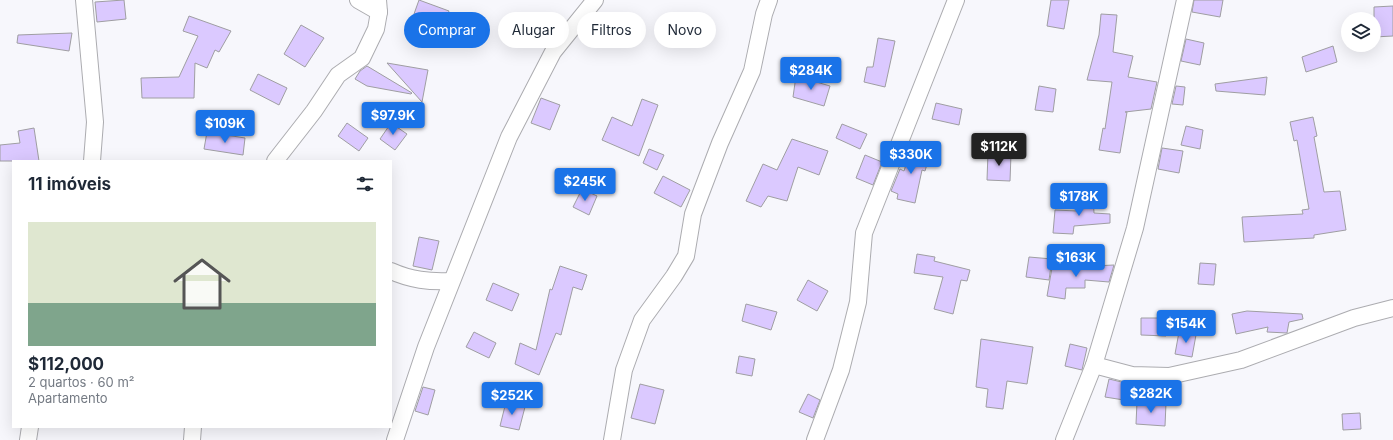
<!DOCTYPE html>
<html lang="pt">
<meta charset="utf-8">
<style>
:root{--surface:#fff;--page:#f2f2f3;--text:#1f2937;--muted:#747a83;--accent:#1a73e8}
body{margin:0;font-family:Inter,sans-serif;background:var(--page);color:var(--text);height:100vh;display:flex;flex-direction:column;font-size:15px;white-space:nowrap}
*{box-sizing:border-box;margin:0}
p{font-size:13px;color:var(--muted)}
.icon{flex:none;width:22px;height:22px;fill:none;stroke:currentColor;stroke-width:2;stroke-linecap:round;stroke-linejoin:round}
.map{position:relative;flex:1;overflow:hidden}
.drawer{position:absolute;left:12px;top:160px;width:380px;height:268px;display:flex;flex-direction:column;background:var(--surface);border-radius:0px;box-shadow:0 4px 16px #0002}
.drawer>*{flex:none}
.top-card{position:absolute;left:404px;top:12px;width:380px;height:36px;display:flex;gap:8px}
.tools{position:absolute;left:1341px;top:12px;display:grid;gap:8px}
.tools a{display:grid;place-items:center;width:40px;height:40px;border-radius:50%;background:var(--surface);box-shadow:0 4px 16px #0002;font-size:20px}
.price{position:absolute;translate:-50% -34px;padding:0 9px;border-radius:4px;background:var(--accent);color:#fff;font-size:13px;line-height:26px;filter:drop-shadow(0 1px 2px #0008)}
.price::after{content:'';position:absolute;left:50%;top:24px;width:12px;height:9px;margin-left:-6px;background:inherit;clip-path:polygon(0 0,100% 0,50% 100%)}
.price.selected{background:#222;color:#fff}
ul{padding:0;list-style:none}
li{display:grid;align-content:center;gap:8px;height:212px;padding:0 16px}
li span{display:grid;place-items:center;height:124px;border-radius:0px;color:#555}
li>.icon{margin-inline-start:auto}
span .icon{width:72px;height:72px;fill:#fffc;stroke-width:1}
li b{font-size:17px}
h2{display:flex;justify-content:space-between;align-items:center;height:48px;padding:0 16px;font-size:17px}
.pill{padding:0 14px;border-radius:18px;background:var(--surface);box-shadow:0 4px 16px #0002;font-size:14px;line-height:36px}
.pill.selected{background:var(--accent);color:#fff}
.map>svg:first-child{display:block}
</style>
<div class="map">
<svg width="1393" height="440" viewBox="0 0 1393 440">
<rect width="100%" height="100%" fill="#f7f7fc"/>
<g fill="#dbc9ff" stroke="#9f9ea2">
<polygon points="124,0 126,19 97,22 95,2"/>
<polygon points="419,0 449,11 442,27 414,14"/>
<polygon points="1051,0 1069,0 1064,29 1047,26"/>
<polygon points="1194,0 1223,0 1220,17 1192,12"/>
<polygon points="1393,6 1393,36 1374,37 1374,7"/>
<polygon points="1101,14 1117,15 1113,52 1133,56 1128,77 1157,82 1151,109 1125,112 1127,112 1120,153 1099,150 1103,128 1105,129 1112,82 1087,80 1099,35"/>
<polygon points="189,16 231,31 219,52 215,50 207,68 195,63 194,98 142,98 141,78 179,77 198,36 183,31"/>
<polygon points="301,25 324,38 305,67 284,54"/>
<polygon points="72,33 69,51 17,43 18,35"/>
<polygon points="878,38 895,41 885,87 864,82 867,67 873,67"/>
<polygon points="1186,39 1204,43 1200,65 1181,61"/>
<polygon points="1333,46 1337,62 1306,72 1302,57"/>
<polygon points="387,63 428,70 422,102"/>
<polygon points="367,66 412,93 411,94 367,86 355,79 360,71"/>
<polygon points="258,74 287,88 279,105 250,90"/>
<polygon points="796,76 830,86 824,106 793,97"/>
<polygon points="1267,77 1265,95 1216,91 1215,84"/>
<polygon points="1039,86 1056,89 1053,112 1035,110"/>
<polygon points="1176,86 1185,87 1183,105 1172,104"/>
<polygon points="541,98 560,105 550,130 531,123"/>
<polygon points="642,99 658,105 639,156 602,140 612,117 632,126"/>
<polygon points="936,103 962,109 959,125 932,119"/>
<polygon points="1313,117 1317,136 1314,137 1324,192 1340,191 1346,230 1314,235 1314,238 1244,242 1242,217 1303,214 1302,210 1309,209 1297,140 1294,141 1290,122"/>
<polygon points="347,123 368,138 359,151 338,136"/>
<polygon points="391,123 407,134 395,150 380,139"/>
<polygon points="842,124 867,134 860,149 836,138"/>
<polygon points="1186,126 1203,130 1200,149 1181,145"/>
<polygon points="34,128 39,161 0,161 0,145 20,143 18,131"/>
<polygon points="207,132 245,138 243,155 204,149"/>
<polygon points="792,139 828,151 819,175 798,167 787,201 768,196 761,207 746,201 763,164 777,170"/>
<polygon points="912,145 931,151 925,171 922,170 915,203 897,199 898,194 891,191 900,169 904,171"/>
<polygon points="1162,148 1183,151 1179,173 1158,169"/>
<polygon points="649,149 664,155 657,170 643,163"/>
<polygon points="988,153 1011,154 1010,181 987,180"/>
<polygon points="865,155 882,162 873,185 856,178"/>
<polygon points="663,176 690,190 681,207 654,193"/>
<polygon points="582,189 597,196 589,215 573,207"/>
<polygon points="1093,195 1094,213 1110,214 1110,223 1074,226 1073,234 1053,233 1055,210 1077,211 1076,197"/>
<polygon points="419,237 439,241 432,270 413,266"/>
<polygon points="917,254 935,257 934,261 970,270 967,281 961,280 953,314 934,309 943,277 914,273"/>
<polygon points="1029,257 1052,259 1049,280 1026,277"/>
<polygon points="1200,263 1216,264 1214,285 1198,284"/>
<polygon points="1114,265 1109,282 1085,280 1085,288 1066,288 1065,299 1047,296 1052,268"/>
<polygon points="560,266 587,275 582,290 573,287 561,335 556,333 539,375 515,364 520,343 536,350 550,289 552,290"/>
<polygon points="808,280 828,291 817,311 797,300"/>
<polygon points="493,283 519,294 512,311 486,300"/>
<polygon points="746,304 777,312 771,330 742,321"/>
<polygon points="1247,311 1302,314 1303,319 1289,322 1287,333 1267,332 1268,327 1236,334 1232,314"/>
<polygon points="1141,318 1167,318 1166,336 1141,335"/>
<polygon points="474,332 496,343 489,358 466,347"/>
<polygon points="1179,332 1196,335 1192,357 1175,354"/>
<polygon points="981,339 1033,347 1027,384 1007,381 1003,409 986,407 988,389 976,387"/>
<polygon points="1070,344 1087,348 1082,370 1065,366"/>
<polygon points="739,356 755,359 752,376 736,373"/>
<polygon points="1109,379 1134,385 1130,401 1105,397"/>
<polygon points="640,384 664,390 655,424 631,418"/>
<polygon points="423,387 435,390 428,415 415,411"/>
<polygon points="808,394 820,400 813,418 799,412"/>
<polygon points="506,402 525,407 519,430 500,426"/>
<polygon points="1137,402 1166,403 1165,426 1136,424"/>
<polygon points="1360,413 1361,429 1343,430 1342,414"/>
</g>
<g fill="none" stroke-linecap="round" stroke-linejoin="round">
<defs>
<g id="minor">
<polyline points="84,0 95,122 92,161"/>
<polyline points="358,0 379,12"/>
<polyline points="275,161 314,111 338,75 362,58 376,29 379,12 378,0"/>
<path d="M391 271C411 280 429 282 451 281"/>
<polyline points="1094,365 1132,375 1169,376 1241,360 1354,318 1393,308"/>
<polyline points="28,440 30,427"/>
<polyline points="192,440 193,427"/>
<polyline points="395,440 426,347 509,137 553,52 595,0"/>
<polyline points="612,440 624,370 642,320 674,276 686,256 693,214 720,143 752,71 764,14 769,0"/>
<polyline points="815,440 841,370 858,302 864,233 956,0"/>
<polyline points="1064,440 1094,365 1135,228 1185,0"/>
</g>
</defs>
<use href="#minor" stroke="#acacb0" stroke-width="18"/>
<use href="#minor" stroke="#fff" stroke-width="16"/>
</g>
</svg>
<div class="tools">
<a><svg class="icon" aria-label="layers" viewBox="0 0 24 24"><path d="M12 4l9 5-9 5-9-5zM3 14l9 5 9-5"/></svg></a>
</div>
<b class="price" style="left:811px;top:91px">$284K</b>
<b class="price" style="left:393px;top:136px">$97.9K</b>
<b class="price" style="left:225px;top:144px">$109K</b>
<b class="price selected" style="left:999px;top:167px">$112K</b>
<b class="price" style="left:911px;top:175px">$330K</b>
<b class="price" style="left:585px;top:202px">$245K</b>
<b class="price" style="left:1079px;top:217px">$178K</b>
<b class="price" style="left:1076px;top:278px">$163K</b>
<b class="price" style="left:1186px;top:344px">$154K</b>
<b class="price" style="left:1151px;top:414px">$282K</b>
<b class="price" style="left:512px;top:416px">$252K</b>
<div class="top-card">
<a class="pill selected">Comprar</a>
<a class="pill">Alugar</a>
<a class="pill">Filtros</a>
<a class="pill">Novo</a>
</div>
<section class="drawer">
<h2>11 imóveis<svg class="icon" aria-label="filters" viewBox="0 0 24 24"><path d="M4 7h16M4 17h16"/><circle cx="9" cy="7" r="2"/><circle cx="15" cy="17" r="2"/></svg></h2>
<ul>
<li><span style="background:linear-gradient(#dfe7d0 65%,#7fa58c 0)"><svg class="icon" aria-label="home" viewBox="0 0 24 24"><path d="M3 11l9-7 9 7M6 9v11h12V9"/></svg></span><div><b>$112,000</b><p>2 quartos · 60 m²</p><p>Apartamento</p></div></li>
</ul>
</section>
</div>
